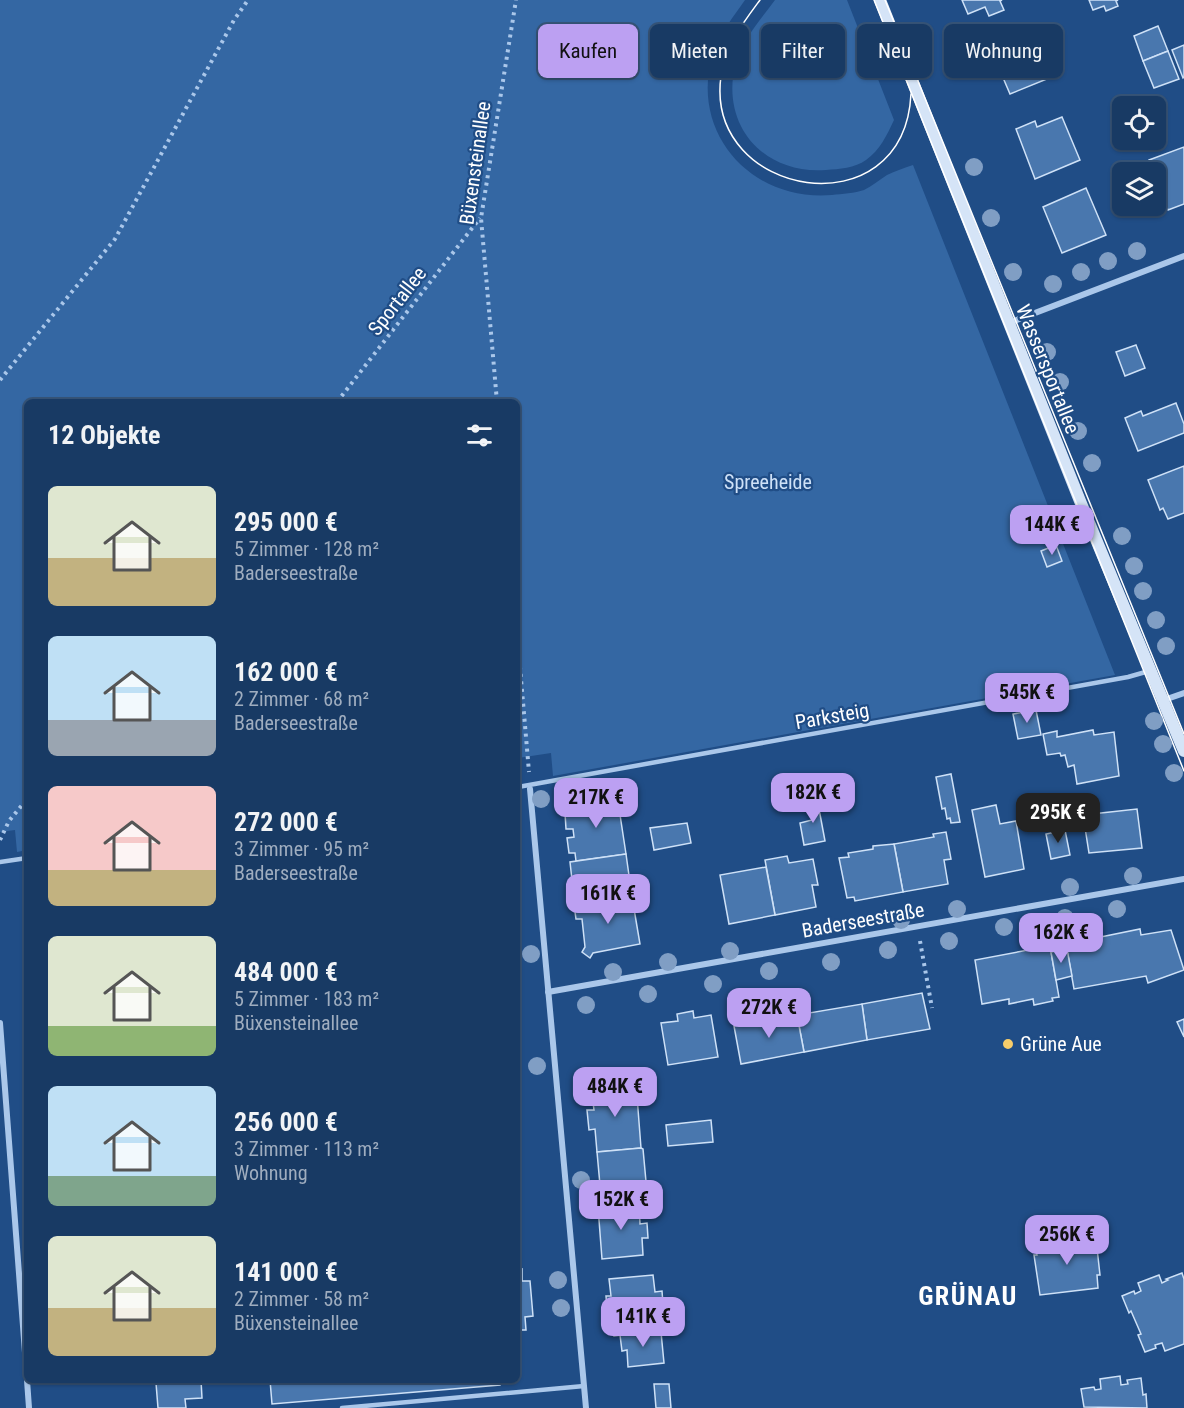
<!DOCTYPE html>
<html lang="de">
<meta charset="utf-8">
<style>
:root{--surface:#183a64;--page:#25456d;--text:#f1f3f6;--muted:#9fadbf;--line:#365478;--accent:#bca0f2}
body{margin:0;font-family:"Roboto Condensed",sans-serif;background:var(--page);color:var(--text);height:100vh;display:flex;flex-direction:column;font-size:22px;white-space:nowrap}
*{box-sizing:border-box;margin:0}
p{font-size:20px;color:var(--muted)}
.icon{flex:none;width:33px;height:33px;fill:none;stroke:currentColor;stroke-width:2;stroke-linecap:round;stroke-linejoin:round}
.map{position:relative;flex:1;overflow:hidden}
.side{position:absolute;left:24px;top:399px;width:496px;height:984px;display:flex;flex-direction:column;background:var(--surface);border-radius:9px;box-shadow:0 2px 4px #0004,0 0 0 2px var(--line)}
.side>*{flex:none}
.top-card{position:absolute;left:538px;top:24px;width:555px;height:54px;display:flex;gap:12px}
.fabs{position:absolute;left:1112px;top:96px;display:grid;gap:12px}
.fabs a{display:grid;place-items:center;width:54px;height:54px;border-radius:9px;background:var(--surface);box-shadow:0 2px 4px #0004,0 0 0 2px var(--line);font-size:30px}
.price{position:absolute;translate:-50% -51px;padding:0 14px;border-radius:12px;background:var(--accent);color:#111;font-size:20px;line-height:39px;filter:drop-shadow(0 2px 3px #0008)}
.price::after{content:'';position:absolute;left:50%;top:36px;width:18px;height:14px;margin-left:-9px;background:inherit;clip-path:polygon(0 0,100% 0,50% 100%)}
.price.selected{background:#222;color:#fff}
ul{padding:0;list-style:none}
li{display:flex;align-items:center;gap:18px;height:150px;padding:0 24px}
li span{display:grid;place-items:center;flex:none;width:168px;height:120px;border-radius:9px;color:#555}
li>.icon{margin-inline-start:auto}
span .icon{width:72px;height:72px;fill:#fffc;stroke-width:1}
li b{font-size:26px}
h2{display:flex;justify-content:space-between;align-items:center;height:72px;padding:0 24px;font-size:26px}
.chip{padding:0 21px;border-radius:9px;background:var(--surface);box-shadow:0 2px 4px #0004,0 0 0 2px var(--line);font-size:21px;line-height:54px}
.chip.selected{background:var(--accent);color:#111}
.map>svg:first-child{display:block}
</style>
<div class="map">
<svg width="1184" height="1408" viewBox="0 0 1184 1408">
<rect width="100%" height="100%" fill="#204d86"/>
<g fill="#3467a3">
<path d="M0 0H745C734 16 721 32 714 50 687 131 750 202 832 195 842 194 855 193 864 190 872 186 879 180 887 175 895 171 904 168 913 165L1115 675 553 776 551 753 518 758V402H27V850L17 852 15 830 0 832Z"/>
<path d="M775 0H847L894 120C887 135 880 150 866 160 855 168 839 169 826 170 763 175 719 124 736 62 743 39 761 19 775 0Z"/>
</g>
<g fill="#4977ae" stroke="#cee1f7" stroke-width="1.5">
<polygon points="962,0 1002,0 1000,1 1004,10 989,16 985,7 968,14"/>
<polygon points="1089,0 1118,0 1116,1 1118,6 1106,11 1104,6 1093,10"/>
<polygon points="1158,26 1168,51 1143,61 1134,36"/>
<polygon points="1043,36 1059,74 1010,94 1001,73 993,76 986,60"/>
<polygon points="1184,45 1184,77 1183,78 1172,50"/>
<polygon points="1168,51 1179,79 1154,88 1143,61"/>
<polygon points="1062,117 1080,160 1035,179 1016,129 1035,121 1037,127"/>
<polygon points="1184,147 1184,204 1168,210 1149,160"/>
<polygon points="1086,188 1106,235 1062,253 1043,207"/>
<polygon points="1136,345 1145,368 1125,376 1116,352"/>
<polygon points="1176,403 1184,424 1184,433 1138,451 1125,418 1141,411 1143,416"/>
<polygon points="1184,466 1184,513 1168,519 1163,508 1160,510 1148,480"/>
<polygon points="1056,545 1062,561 1047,567 1041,551"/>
<polygon points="1036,710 1041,735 1018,739 1013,714"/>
<polygon points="1093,730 1094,735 1114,732 1119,776 1077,784 1074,765 1068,767 1065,755 1061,756 1060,753 1047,755 1043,734 1057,731 1057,737"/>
<polygon points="951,774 960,822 951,823 950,818 947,819 945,808 942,809 936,777"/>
<polygon points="816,793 825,841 804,845 800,823 812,820 807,795"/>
<polygon points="617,795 626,854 576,861 575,853 569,853 567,838 574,837 573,829 566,829 565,813 571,813 570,804"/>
<polygon points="996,805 1000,824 1016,821 1024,869 985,877 972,810"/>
<polygon points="1137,809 1142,848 1089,853 1083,815"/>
<polygon points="687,823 691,843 654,850 650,828"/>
<polygon points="1065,830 1070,855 1051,859 1046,834"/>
<polygon points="946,832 951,859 944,860 948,884 903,892 894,844 934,837 933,834"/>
<polygon points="894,844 903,892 855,901 854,897 847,898 839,858 849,857 848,853 873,849 873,846"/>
<polygon points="626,854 632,897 574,905 573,887 579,886 578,880 572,880 570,862"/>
<polygon points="787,856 789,863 813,859 818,885 812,885 816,907 775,915 765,860"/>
<polygon points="766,867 775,915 729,924 720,875"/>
<polygon points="632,897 640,944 593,953 590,958 582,952 585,947 582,919 576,919 574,905"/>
<polygon points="1140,929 1141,935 1171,930 1184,970 1148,983 1146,976 1074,989 1066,944"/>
<polygon points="1050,946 1059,997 1052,998 1053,1001 1034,1005 1033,999 1009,1004 1009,999 982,1004 975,960"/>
<polygon points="1067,949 1072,976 1056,980 1051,952"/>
<polygon points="922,993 930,1029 867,1040 862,1004"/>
<polygon points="862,1004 867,1040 804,1052 797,1015"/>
<polygon points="693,1011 694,1018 711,1015 718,1057 668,1065 661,1023 678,1021 677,1014"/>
<polygon points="797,1015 804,1052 741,1064 734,1026"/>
<polygon points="1184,1019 1184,1037 1177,1022"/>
<polygon points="636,1083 641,1148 597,1152 595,1129 589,1130 587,1110 594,1110 591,1087"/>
<polygon points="711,1120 713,1142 668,1146 666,1125"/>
<polygon points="641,1148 643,1149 648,1203 602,1207 597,1152"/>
<polygon points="639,1204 640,1224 647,1223 648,1238 642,1238 643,1255 602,1259 598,1207"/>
<polygon points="1093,1237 1094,1248 1097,1248 1100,1275 1097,1275 1098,1288 1040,1295 1034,1255 1037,1255 1035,1243"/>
<polygon points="522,1269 522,1281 530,1281 533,1316 525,1317 526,1330 518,1330 518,1270"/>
<polygon points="1182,1273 1184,1279 1184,1344 1165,1351 1162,1343 1155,1345 1156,1348 1145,1352 1138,1335 1141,1334 1131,1311 1129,1313 1122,1296 1134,1291 1135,1294 1141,1291 1138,1283 1159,1275 1162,1283 1168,1280 1166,1279"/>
<polygon points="653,1275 655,1292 662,1291 663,1304 656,1305 658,1331 614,1336 613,1320 608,1321 606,1296 611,1296 609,1279"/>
<polygon points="658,1331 661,1332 664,1363 628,1367 627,1350 622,1351 620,1335"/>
<polygon points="1120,1376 1121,1385 1128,1384 1127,1380 1141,1378 1143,1395 1146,1394 1147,1408 1084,1407 1081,1389 1094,1387 1095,1390 1101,1389 1100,1379"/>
<polygon points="201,1380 202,1398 185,1399 186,1408 158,1408 156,1383"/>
<polygon points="270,1380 500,1380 500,1385 272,1404"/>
<polygon points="654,1384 669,1384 671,1408 656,1408"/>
</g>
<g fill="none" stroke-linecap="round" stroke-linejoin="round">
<g stroke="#aac7ea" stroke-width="4" stroke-dasharray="3 4.5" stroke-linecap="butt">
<polyline points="0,380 115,239 234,20 248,0"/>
<polyline points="337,402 480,218"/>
<polyline points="497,402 481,218 516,0"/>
<polyline points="518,644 529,772"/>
<polyline points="0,840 9,821 27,799"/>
<polyline points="920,941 932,1008"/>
</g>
<g stroke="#aac7ea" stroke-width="4.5">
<polyline points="518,787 1128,677 1149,671"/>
<polyline points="0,862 27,858"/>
<polyline points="342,1408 584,1386"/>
</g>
<g stroke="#aac7ea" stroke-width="6">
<polyline points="1009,323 1184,256"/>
<polyline points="1164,700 1184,693"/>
<polyline points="530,789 586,1408"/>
<polyline points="548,992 1184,879"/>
<polyline points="0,1023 27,1379"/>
<polyline points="27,1380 29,1408"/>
</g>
<polyline stroke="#d5e4f7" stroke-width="12" points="880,0 1080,501 1184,751"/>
<g stroke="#fff" stroke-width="1.5">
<path d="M760 0C743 23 725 46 721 76 704 198 904 232 911 94"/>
<polyline points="874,0 1184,771"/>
<polyline points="885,0 1184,734"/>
</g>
</g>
<g fill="#809ec4">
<circle cx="974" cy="167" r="9"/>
<circle cx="991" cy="218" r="9"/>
<circle cx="1137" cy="251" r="9"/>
<circle cx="1108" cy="261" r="9"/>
<circle cx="1013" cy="272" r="9"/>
<circle cx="1081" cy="272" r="9"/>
<circle cx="1053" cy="284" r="9"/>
<circle cx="1047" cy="352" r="9"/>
<circle cx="1060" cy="382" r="9"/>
<circle cx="1078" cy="431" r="9"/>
<circle cx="1092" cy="463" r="9"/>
<circle cx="1122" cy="536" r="9"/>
<circle cx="1134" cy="566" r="9"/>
<circle cx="1143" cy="591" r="9"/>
<circle cx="1156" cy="620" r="9"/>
<circle cx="1166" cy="646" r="9"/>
<circle cx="1154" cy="721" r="9"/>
<circle cx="1163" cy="744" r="9"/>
<circle cx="1174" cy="773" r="9"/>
<circle cx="541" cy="799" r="9"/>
<circle cx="1133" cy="876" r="9"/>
<circle cx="1070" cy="887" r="9"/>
<circle cx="957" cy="909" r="9"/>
<circle cx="1117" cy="909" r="9"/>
<circle cx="1065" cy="918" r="9"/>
<circle cx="901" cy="920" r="9"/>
<circle cx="1004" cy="927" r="9"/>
<circle cx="949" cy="941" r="9"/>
<circle cx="888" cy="950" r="9"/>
<circle cx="730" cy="951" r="9"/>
<circle cx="531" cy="954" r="9"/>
<circle cx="668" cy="962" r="9"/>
<circle cx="831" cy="962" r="9"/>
<circle cx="769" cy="971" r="9"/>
<circle cx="613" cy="972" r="9"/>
<circle cx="713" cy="984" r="9"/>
<circle cx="648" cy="994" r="9"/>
<circle cx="586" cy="1005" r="9"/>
<circle cx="537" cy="1066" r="9"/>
<circle cx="581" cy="1180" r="9"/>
<circle cx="558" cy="1280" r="9"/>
<circle cx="561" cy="1308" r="9"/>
</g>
<circle fill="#f7cd6a" stroke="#204d86" stroke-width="2" cx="1008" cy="1044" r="6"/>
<g text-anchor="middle" stroke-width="4.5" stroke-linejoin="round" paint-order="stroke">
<g font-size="20" fill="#fff" stroke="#204d86">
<text transform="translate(475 163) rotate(-82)" y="7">Büxensteinallee</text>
<text transform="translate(397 301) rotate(-52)" y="7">Sportallee</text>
<text transform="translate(1048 369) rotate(68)" y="7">Wassersportallee</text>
<text transform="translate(832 716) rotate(-10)" y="7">Parksteig</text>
<text transform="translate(863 920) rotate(-10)" y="7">Baderseestraße</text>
</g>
<g font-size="20" fill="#cee1f7" stroke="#204d86">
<text x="768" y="489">Spreeheide</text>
</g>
<g font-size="20" fill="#fff" stroke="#204d86" text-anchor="start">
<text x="1020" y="1051">Grüne Aue</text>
</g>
<g font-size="26" font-weight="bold" letter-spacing="1.5" fill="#fff" stroke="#204d86">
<text x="968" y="1305">GRÜNAU</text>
</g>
</g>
</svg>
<div class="fabs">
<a><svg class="icon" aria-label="locate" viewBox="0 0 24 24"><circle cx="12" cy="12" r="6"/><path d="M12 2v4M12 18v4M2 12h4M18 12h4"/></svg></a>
<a><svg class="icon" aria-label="layers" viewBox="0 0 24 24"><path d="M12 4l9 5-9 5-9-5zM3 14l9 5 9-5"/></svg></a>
</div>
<b class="price" style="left:1052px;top:556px">144K €</b>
<b class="price" style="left:1027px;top:724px">545K €</b>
<b class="price" style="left:813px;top:824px">182K €</b>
<b class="price" style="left:596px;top:829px">217K €</b>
<b class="price selected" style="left:1058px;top:844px">295K €</b>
<b class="price" style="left:608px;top:925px">161K €</b>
<b class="price" style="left:1061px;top:964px">162K €</b>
<b class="price" style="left:769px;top:1039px">272K €</b>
<b class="price" style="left:615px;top:1118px">484K €</b>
<b class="price" style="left:621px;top:1231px">152K €</b>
<b class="price" style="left:1067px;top:1266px">256K €</b>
<b class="price" style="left:643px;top:1348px">141K €</b>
<div class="top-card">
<a class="chip selected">Kaufen</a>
<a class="chip">Mieten</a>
<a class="chip">Filter</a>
<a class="chip">Neu</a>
<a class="chip">Wohnung</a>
</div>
<section class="side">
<h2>12 Objekte<svg class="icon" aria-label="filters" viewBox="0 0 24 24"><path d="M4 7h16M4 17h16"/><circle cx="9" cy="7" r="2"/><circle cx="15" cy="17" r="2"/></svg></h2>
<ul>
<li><span style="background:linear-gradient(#dfe7d0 60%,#c2b280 0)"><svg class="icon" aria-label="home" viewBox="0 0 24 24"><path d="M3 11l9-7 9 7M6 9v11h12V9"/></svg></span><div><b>295 000 €</b><p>5 Zimmer · 128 m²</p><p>Baderseestraße</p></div></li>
<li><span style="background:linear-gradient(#bfe0f5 70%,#9aa5b1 0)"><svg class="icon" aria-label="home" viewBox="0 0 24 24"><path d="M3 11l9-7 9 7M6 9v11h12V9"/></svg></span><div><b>162 000 €</b><p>2 Zimmer · 68 m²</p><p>Baderseestraße</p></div></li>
<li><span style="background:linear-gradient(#f6c9c9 70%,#c2b280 0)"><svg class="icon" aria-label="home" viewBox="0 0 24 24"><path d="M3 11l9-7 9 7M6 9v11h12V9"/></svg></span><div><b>272 000 €</b><p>3 Zimmer · 95 m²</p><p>Baderseestraße</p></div></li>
<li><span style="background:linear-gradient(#dfe7d0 75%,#8fb573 0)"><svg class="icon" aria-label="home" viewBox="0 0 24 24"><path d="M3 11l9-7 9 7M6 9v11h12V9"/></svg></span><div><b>484 000 €</b><p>5 Zimmer · 183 m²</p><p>Büxensteinallee</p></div></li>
<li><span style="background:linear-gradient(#bfe0f5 75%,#7fa58c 0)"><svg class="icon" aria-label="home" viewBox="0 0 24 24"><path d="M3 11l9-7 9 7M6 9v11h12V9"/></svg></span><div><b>256 000 €</b><p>3 Zimmer · 113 m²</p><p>Wohnung</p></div></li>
<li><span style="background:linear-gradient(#dfe7d0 60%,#c2b280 0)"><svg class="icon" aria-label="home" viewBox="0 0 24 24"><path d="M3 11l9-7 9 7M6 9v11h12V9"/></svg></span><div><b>141 000 €</b><p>2 Zimmer · 58 m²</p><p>Büxensteinallee</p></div></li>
</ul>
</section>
</div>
